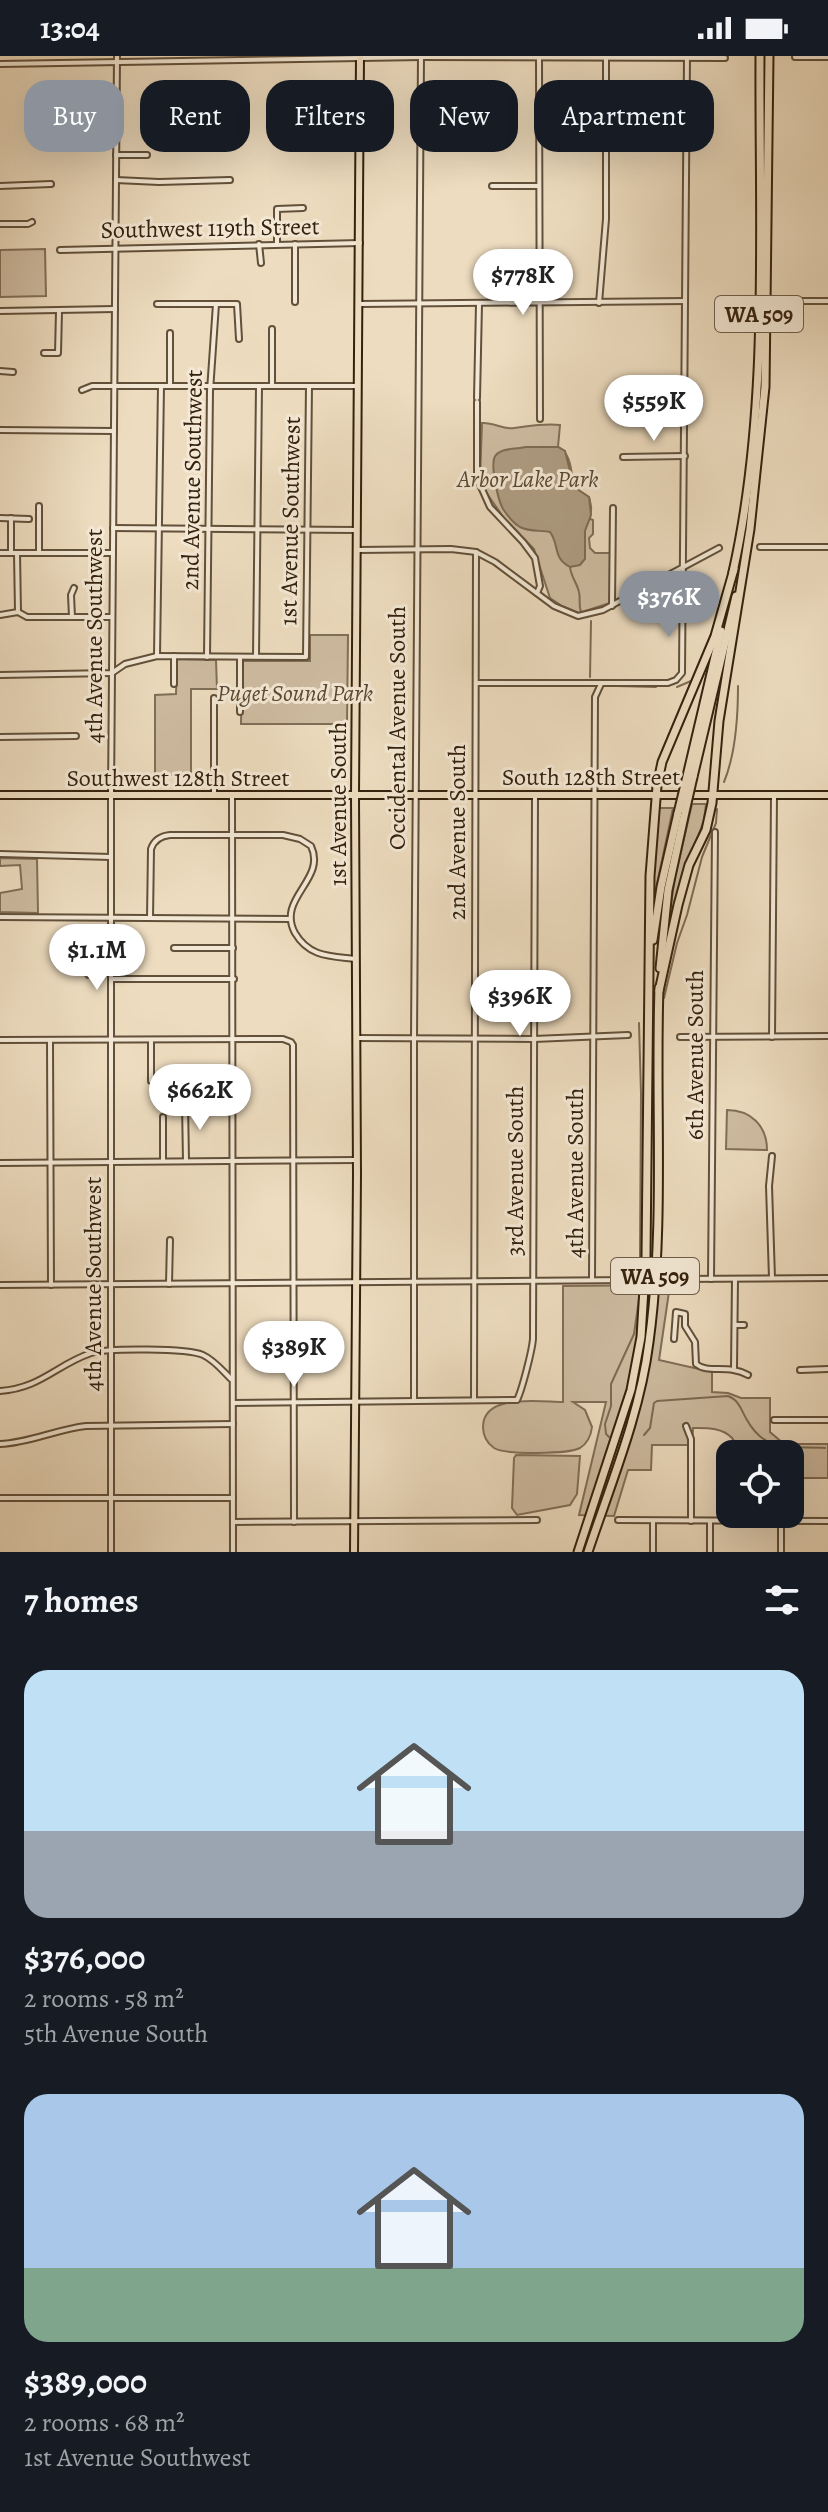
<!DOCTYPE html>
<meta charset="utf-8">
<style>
:root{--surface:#171b24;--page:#242831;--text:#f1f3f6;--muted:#9ea1a6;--accent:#8c9099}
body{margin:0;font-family:Alegreya,serif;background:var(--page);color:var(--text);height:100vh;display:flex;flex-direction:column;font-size:30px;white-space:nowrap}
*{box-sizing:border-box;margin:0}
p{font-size:26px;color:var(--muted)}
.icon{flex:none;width:44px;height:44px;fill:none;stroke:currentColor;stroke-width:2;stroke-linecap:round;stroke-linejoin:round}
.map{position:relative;height:1496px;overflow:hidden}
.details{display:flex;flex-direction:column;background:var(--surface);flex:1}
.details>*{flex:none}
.banner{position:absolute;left:24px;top:24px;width:780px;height:72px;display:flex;gap:16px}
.tools{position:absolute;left:716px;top:1384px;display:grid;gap:16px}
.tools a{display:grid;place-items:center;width:88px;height:88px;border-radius:16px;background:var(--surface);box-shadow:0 8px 32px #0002;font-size:40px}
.price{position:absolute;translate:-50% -68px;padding:0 18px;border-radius:28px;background:#fff;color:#222;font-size:26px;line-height:52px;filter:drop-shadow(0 2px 4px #0008)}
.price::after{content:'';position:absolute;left:50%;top:48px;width:24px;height:18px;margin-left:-12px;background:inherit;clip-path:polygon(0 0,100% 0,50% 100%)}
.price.selected{background:var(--accent);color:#fff}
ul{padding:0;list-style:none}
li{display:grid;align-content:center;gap:16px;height:424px;padding:0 24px}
li span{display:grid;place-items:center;height:248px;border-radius:24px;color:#555}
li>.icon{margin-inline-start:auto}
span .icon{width:144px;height:144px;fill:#fffc;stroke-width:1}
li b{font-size:34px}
h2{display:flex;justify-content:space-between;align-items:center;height:96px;padding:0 24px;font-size:34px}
.chip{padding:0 28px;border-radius:24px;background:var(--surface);box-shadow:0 8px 32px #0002;font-size:28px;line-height:72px}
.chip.selected{background:var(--accent);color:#fff}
.status{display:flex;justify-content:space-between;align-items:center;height:56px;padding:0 40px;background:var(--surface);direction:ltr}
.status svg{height:22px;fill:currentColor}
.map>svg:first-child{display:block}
</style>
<div class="status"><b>13:04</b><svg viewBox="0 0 49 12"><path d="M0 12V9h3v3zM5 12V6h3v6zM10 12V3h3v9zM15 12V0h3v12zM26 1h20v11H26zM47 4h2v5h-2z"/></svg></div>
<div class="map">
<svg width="828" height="1496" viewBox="0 0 828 1496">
<rect width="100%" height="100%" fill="#eddcbf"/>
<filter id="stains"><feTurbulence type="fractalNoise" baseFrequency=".0025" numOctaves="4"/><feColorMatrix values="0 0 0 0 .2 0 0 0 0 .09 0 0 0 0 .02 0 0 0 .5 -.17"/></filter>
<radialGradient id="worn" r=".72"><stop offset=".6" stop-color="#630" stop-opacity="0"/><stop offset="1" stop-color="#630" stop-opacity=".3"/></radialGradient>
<g fill="#cebca1" stroke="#816e57" stroke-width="2">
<polygon points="45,193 46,240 0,241 0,194"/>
<path d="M482 367C493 366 504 374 514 372 530 370 544 367 560 369L558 391C572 398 571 417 574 431L589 441C591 449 593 456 588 462L593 464V478L589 482 590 492 595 497H610V547L579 557 562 550 550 542 534 493 504 462 483 432 480 423Z"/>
<polygon points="310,579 348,579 347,668 241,668 242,605 310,605"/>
<polygon points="177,603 216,604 217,633 191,633 191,719 155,719 155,639 176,638"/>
<polygon points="692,748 706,748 704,764 682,823 666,881 675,821"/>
<polygon points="659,752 673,752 653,847 651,845"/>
<polygon points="0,802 37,803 38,857 0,856 0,837 22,833 20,809 0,810"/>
<polygon points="64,878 103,880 104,920 87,922 65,896"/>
<path d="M727 1054C751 1054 767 1070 767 1094L726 1093Z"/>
<path d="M670 1229 659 1304 712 1316V1336L728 1337 741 1342H770V1376L784 1388H828V1422H790V1398H744C736 1393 737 1388 732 1382 722 1371 706 1372 693 1372L692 1389H652L651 1414H628L614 1460 579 1459 606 1346H573L585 1354 592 1371C591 1379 588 1387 580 1392 569 1398 505 1399 494 1392 487 1387 483 1379 483 1371 483 1337 540 1346 563 1346V1230Z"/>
<polygon points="516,1399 580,1400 577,1438 570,1449 517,1459 512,1452 514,1402"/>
</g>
<path fill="#ae9c82" stroke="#7d6b53" stroke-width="2" d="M526 391H558L565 395 574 431 589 441 591 459 585 475V503L580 509 570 511C552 501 560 490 550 476 540 474 530 476 520 471 513 467 507 459 503 453 498 444 489 406 496 399 502 392 517 393 526 391Z"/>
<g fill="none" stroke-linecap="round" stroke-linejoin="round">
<g stroke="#7d6b53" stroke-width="2">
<path d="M570 511C571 521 577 527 579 536 581 544 578 548 581 556"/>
<polyline points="590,621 591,565"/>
<polyline points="616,630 656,631"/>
<polyline points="677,631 691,625"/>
<path d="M724 726C736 697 738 661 738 630"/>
<polyline points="664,942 677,887 687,859 702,801 716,767 717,753"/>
<polyline points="639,967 641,1038 640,1202 642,1213"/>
<path d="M644 1379 650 1372 654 1347 657 1345 728 1340C739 1344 741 1354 747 1364 766 1398 792 1390 825 1392"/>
<polyline points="609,1381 606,1378 605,1368 611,1350 611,1328 634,1278 640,1236"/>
</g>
<defs>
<g id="minor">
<polyline points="795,1 828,1"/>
<polyline points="539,2 540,363"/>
<polyline points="0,8 421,1 725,2"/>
<polyline points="80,61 91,58 116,58"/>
<polyline points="116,99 147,99"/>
<polyline points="116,124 159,126 230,124"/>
<polyline points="0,130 51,128"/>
<polyline points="492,130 539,130"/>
<polyline points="0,168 28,168 32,166"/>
<polyline points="259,188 261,207"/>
<polyline points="277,188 277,153 303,152"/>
<polyline points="60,194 360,187"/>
<polyline points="802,245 828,245"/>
<polyline points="295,246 295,188"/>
<polyline points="599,247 606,163 606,2"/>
<polyline points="157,248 237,248 239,283"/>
<polyline points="359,248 685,245"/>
<polyline points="0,255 115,253"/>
<polyline points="272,273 272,330"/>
<polyline points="44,297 58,297 59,255"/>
<polyline points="0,315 13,316"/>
<polyline points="170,329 170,277"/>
<polyline points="82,334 92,330 357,330"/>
<polyline points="477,342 479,248"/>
<polyline points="477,346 477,422 490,451 523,486 535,502 540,530 537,537"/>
<polyline points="0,374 114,375"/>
<polyline points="623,401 685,400"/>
<polyline points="39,450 39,497"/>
<polyline points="0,462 29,463"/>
<polyline points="11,462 11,497"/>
<polyline points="113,472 357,474"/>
<polyline points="760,491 828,491"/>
<polyline points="357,494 451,493 476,496 495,506 554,550 578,560 603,554 719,492"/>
<polyline points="0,497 113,497"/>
<polyline points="17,497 18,556"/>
<polyline points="612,550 613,452"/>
<polyline points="684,551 684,524"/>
<polyline points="18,556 27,561 112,561"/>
<polyline points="0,559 18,556"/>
<polyline points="72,561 71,539 74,532"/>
<polyline points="157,599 161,330"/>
<polyline points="174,600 174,628"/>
<polyline points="256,600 259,330"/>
<polyline points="207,601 210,335 216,248"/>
<polyline points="240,601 240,656"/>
<polyline points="0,619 112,617 125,608 157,600 306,601 309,330"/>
<polyline points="476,627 668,627 676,624 682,617 687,0"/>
<polyline points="214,642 214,738"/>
<polyline points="0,681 76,680"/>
<polyline points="232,740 233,1496"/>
<polyline points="0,798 111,801"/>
<polyline points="0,861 290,863"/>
<path d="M150 862 151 793C154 784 160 780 170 779H283L300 783 311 790C327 824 276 842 295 877 309 901 330 900 355 903"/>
<polyline points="174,892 233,892"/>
<polyline points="112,923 234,923"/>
<polyline points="680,981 828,980"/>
<polyline points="772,981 774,739"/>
<polyline points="356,982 534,983 628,979"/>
<polyline points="0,984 283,983 291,986 293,989 294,1466"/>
<polyline points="50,984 51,1229"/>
<polyline points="151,984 151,1025"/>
<polyline points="185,1048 186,1105"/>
<polyline points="163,1061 163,1105"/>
<polyline points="0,1107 357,1104"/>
<polyline points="772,1222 769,1130 772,1100"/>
<polyline points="672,1223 828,1222"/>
<polyline points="711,1223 715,776"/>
<polyline points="592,1224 595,641 601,628"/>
<polyline points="169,1228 170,1184"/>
<polyline points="0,1229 633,1224"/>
<polyline points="735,1269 744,1269"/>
<path d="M674 1283 676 1256 685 1258V1270L695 1286 696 1308C708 1318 729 1308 748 1319"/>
<polyline points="734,1312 735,1223"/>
<polyline points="800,1314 828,1313"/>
<path d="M0 1335C41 1332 56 1309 91 1297 107 1292 188 1292 203 1299 214 1304 222 1314 231 1323"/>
<polyline points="474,1344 476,496"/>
<polyline points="414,1345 414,982 421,0"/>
<path d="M233 1347 517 1344C522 1334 532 1295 533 1283L535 740"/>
<polyline points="774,1364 828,1364"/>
<polyline points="686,1370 691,1383 691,1465"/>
<path d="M0 1388C30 1387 57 1373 86 1370L233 1368"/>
<polyline points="0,1442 233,1442"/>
<polyline points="618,1464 828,1465"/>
<polyline points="710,1465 710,1496"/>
<polyline points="781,1465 781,1496"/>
<polyline points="233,1466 537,1464"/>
<polyline points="111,1496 111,739 117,0"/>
<polyline points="653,1496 653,1465"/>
</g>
<g id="major">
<polyline points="0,739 828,739"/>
<polyline points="354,1496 357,1118 355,741 360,0"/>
</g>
<g id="highway">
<path d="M733 516C770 351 759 169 760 0"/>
<polyline points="687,720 721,575"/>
<polyline points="693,721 736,540"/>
<polyline points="653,884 661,831 678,757"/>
<polyline points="660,912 668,834 685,756"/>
<polyline points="659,935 678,849 689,809 706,774 712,747 719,665 750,473 765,331 769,0"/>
<polyline points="578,1496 631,1334 641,1281 646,1200 650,820 657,730 662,706 715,580 734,513"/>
<path d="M588 1496C611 1427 640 1358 649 1286 665 1169 655 1049 659 932"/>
</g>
</defs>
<use href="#minor" stroke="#62503a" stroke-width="8"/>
<use href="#major" stroke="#34210d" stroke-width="10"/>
<use href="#highway" stroke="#34210d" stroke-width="11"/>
<use href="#minor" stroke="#f3e8d5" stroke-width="4"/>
<use href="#major" stroke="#eddcbf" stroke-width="6"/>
<use href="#highway" stroke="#eddcbf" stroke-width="7"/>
<defs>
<polyline id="minor-bridge" points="633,1224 672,1223"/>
<g id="highway-bridge">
<polyline points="685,756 693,721"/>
<polyline points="678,757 687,720"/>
</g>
</defs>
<use href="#minor-bridge" stroke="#62503a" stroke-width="8" stroke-linecap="butt"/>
<use href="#highway-bridge" stroke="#34210d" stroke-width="11" stroke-linecap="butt"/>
<use href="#minor-bridge" stroke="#f3e8d5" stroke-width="4"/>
<use href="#highway-bridge" stroke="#eddcbf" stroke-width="7"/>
</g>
<g text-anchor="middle" stroke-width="6" stroke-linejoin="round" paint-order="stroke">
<g fill="#f3e8d5" stroke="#6d5d49" stroke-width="2">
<rect x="715" y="240" width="88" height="36" rx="6"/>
<rect x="611" y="1202" width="88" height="36" rx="6"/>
</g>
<g font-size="22" font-weight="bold" fill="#34210d">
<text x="759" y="266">WA 509</text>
<text x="655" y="1228">WA 509</text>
</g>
<g font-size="24" fill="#34210d" stroke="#f3e8d5">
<text transform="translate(210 172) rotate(-1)" y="8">Southwest 119th Street</text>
<text transform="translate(192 424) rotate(-89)" y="8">2nd Avenue Southwest</text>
<text transform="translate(290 465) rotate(-89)" y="8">1st Avenue Southwest</text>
<text transform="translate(94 580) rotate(-90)" y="8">4th Avenue Southwest</text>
<text transform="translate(397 672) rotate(-90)" y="8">Occidental Avenue South</text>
<text x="591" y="729">South 128th Street</text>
<text x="178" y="730">Southwest 128th Street</text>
<text transform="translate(338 748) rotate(-90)" y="8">1st Avenue South</text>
<text transform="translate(457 776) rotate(-90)" y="8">2nd Avenue South</text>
<text transform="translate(695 999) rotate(-90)" y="8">6th Avenue South</text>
<text transform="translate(515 1115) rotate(-90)" y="8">3rd Avenue South</text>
<text transform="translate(575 1117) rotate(-90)" y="8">4th Avenue South</text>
<text transform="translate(93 1228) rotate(-90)" y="8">4th Avenue Southwest</text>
</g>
<g font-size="24" font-style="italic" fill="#5a4832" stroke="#f3e8d5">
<text x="528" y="431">Arbor Lake Park</text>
<text x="295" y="645">Puget Sound Park</text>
</g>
</g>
<rect width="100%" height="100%" filter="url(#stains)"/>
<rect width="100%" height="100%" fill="url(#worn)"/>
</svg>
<div class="tools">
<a><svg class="icon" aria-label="locate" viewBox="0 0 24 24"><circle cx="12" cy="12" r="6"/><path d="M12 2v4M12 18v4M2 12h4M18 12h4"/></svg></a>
</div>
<b class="price" style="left:523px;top:261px">$778K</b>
<b class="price" style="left:654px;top:387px">$559K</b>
<b class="price selected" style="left:669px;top:583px">$376K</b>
<b class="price" style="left:97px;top:936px">$1.1M</b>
<b class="price" style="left:520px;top:982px">$396K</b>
<b class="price" style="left:200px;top:1076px">$662K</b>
<b class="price" style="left:294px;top:1333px">$389K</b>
<div class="banner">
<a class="chip selected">Buy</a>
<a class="chip">Rent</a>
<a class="chip">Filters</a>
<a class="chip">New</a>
<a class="chip">Apartment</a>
</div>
</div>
<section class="details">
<h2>7 homes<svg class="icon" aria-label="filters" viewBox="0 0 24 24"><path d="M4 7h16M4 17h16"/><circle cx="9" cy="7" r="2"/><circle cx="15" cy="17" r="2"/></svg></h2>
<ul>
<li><span style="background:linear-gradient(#bfe0f5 65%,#9aa5b1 0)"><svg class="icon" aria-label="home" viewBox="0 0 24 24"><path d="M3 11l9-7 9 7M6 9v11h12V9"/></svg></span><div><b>$376,000</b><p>2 rooms · 58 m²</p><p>5th Avenue South</p></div></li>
<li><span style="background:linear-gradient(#a9c7e8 70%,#7fa58c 0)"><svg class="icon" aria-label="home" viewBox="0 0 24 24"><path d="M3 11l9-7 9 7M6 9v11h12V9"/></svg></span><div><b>$389,000</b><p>2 rooms · 68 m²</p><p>1st Avenue Southwest</p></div></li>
</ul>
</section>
